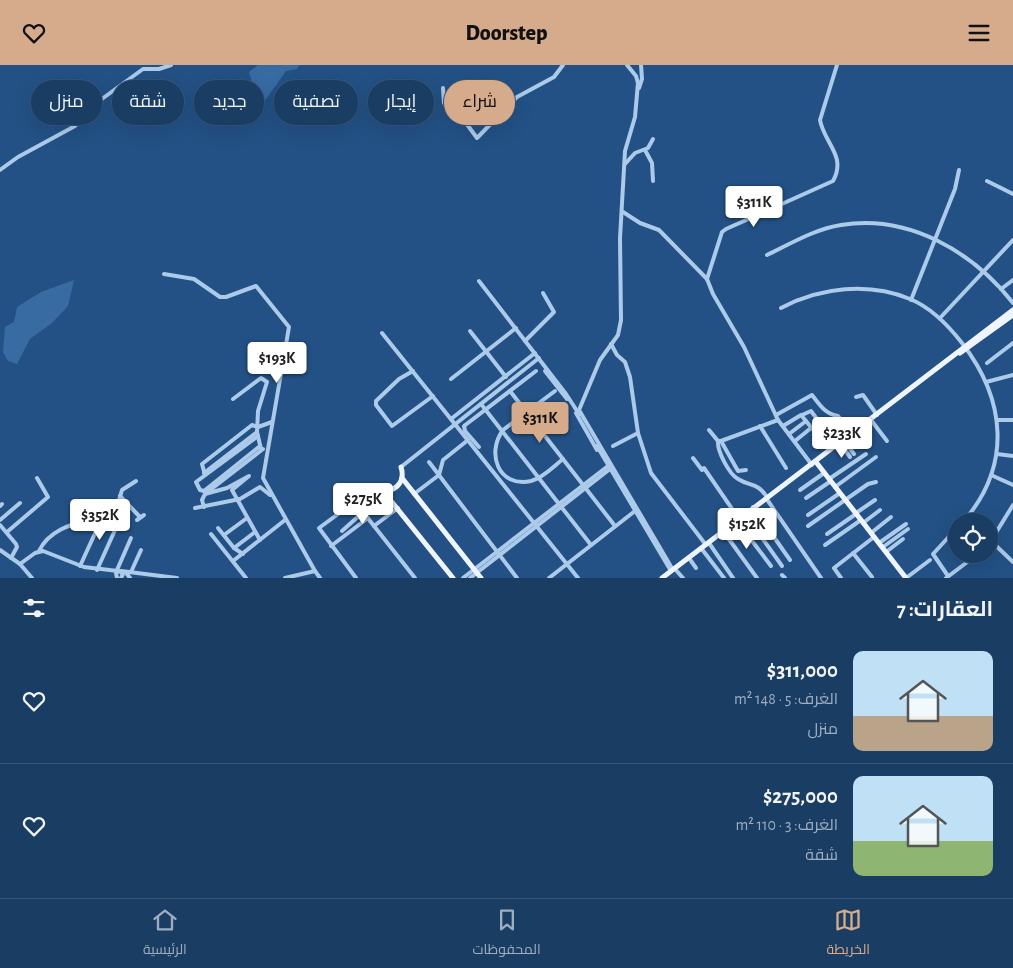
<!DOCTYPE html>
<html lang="ar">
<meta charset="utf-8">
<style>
:root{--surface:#1a3d64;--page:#27486d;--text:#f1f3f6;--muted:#9faebf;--line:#385678;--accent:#d6ab8b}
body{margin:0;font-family:"Alegreya Sans",Cairo,sans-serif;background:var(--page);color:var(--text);direction:rtl;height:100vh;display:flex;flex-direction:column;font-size:19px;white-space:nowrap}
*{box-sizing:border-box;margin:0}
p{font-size:16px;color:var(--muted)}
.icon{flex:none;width:28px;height:28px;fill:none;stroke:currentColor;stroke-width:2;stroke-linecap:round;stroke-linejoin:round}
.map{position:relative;height:513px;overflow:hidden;direction:ltr}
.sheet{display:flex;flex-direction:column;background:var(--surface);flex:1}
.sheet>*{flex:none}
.banner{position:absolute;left:15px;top:15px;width:500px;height:45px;direction:rtl;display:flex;gap:10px}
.controls{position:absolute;left:948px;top:448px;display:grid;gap:10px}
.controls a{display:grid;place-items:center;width:50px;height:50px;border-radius:50%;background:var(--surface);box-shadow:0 5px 20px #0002,0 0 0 1px var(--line);font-size:25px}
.price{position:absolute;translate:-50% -42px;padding:0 11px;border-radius:5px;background:#fff;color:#222;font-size:16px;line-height:32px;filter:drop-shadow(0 1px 2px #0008)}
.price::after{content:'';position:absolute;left:50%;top:30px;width:15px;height:11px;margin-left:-8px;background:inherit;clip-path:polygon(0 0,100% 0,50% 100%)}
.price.current{background:var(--accent);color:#111}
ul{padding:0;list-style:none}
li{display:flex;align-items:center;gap:15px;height:125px;padding:0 20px}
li+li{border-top:1px solid var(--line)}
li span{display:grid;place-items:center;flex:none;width:140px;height:100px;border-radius:10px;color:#555}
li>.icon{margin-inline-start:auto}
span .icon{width:60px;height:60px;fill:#fffc;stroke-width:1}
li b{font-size:21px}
h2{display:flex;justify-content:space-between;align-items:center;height:60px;padding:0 20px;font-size:21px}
.pill{padding:0 18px;border-radius:22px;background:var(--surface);box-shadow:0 5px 20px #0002,0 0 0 1px var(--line);font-size:18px;line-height:45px}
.pill.current{background:var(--accent);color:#111}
header{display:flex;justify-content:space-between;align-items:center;height:65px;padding:0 20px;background:var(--accent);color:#111;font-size:22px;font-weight:800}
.dock{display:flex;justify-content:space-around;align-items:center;height:70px;border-top:1px solid var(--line);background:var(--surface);font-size:14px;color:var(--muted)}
.dock a{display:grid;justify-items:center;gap:2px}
.dock .current{color:var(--accent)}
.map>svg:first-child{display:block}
</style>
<header><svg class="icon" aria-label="menu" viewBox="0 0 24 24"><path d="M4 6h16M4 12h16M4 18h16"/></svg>Doorstep<svg class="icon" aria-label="heart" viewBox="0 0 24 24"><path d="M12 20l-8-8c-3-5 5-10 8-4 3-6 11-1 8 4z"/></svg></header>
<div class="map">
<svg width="1013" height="513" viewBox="0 0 1013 513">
<rect width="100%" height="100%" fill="#235185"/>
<g fill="#376ba2">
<polygon points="258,0 299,0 297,4 286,6 264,37 253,35 254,25 249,7"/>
<polygon points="74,215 68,241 52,258 30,274 17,299 8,296 3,287 5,262 14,257 17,242 41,227"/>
</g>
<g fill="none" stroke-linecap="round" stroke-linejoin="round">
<g stroke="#accae9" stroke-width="4">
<polyline points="627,0 636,11 638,18 635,52 625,86 620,173 621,255 618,270 600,295 579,345 673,505"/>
<polyline points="443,23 444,38 447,42 463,54 477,73 517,32 554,12 563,0"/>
<polyline points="639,23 642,14 641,0"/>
<polyline points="645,85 652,98 653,116"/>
<polyline points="625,99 635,88 648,83 653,74"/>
<polyline points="0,105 18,92 75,61 95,39 143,4 159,4 171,0"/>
<polyline points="987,116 1013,129"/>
<polyline points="623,147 640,158 659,165 707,214"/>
<path d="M767 190C790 179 815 164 841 160 909 149 973 187 1013 238"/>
<polyline points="164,209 194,214 220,232 226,232 256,221 289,262 263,413 315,506 320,513"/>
<polyline points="479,216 566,329 579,349"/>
<polyline points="1001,224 1013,215"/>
<polyline points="911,235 955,124 959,105"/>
<path d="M781 243C820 222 869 217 910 234 932 243 948 260 962 278 1006 335 1012 400 964 456"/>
<polyline points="940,253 1013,175"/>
<polyline points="470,266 506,312"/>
<polyline points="382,268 578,513"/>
<polyline points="525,276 554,247 543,228"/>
<polyline points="611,279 617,290 625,297 630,312 638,368 651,408 706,480"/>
<polyline points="987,298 1013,278"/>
<polyline points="413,306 399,314 376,336 376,340 392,361 433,331"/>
<polyline points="545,306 567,334"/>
<polyline points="451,314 516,263"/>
<polyline points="986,317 1013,310"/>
<polyline points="510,326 615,461"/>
<path d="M555 326 503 365C486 388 498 423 531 416 543 413 554 401 563 394"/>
<polyline points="856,332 863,330 877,350"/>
<polyline points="233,334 261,313 267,317 258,346 257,367 261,384"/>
<polyline points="481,339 591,480"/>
<polyline points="576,348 597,385"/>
<path d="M776 350 812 330C820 340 825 349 838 351L852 369"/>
<polyline points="802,350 811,346 829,370"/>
<polyline points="451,354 535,288"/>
<polyline points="871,355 887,376"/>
<polyline points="998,355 1013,355"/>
<polyline points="760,361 786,403"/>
<polyline points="783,361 801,350 820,373"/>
<polyline points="709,365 718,376 721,376 778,355"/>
<polyline points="789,369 806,356"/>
<polyline points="258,371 196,417 200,425 204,426 260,381"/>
<polyline points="844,375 854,389"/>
<path d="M718 376C717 386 729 409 738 414 751 422 757 417 767 432"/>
<polyline points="721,376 738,406 746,405"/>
<polyline points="795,376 811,363"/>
<polyline points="840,378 850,392"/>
<polyline points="597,381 671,506"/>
<polyline points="613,381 638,368"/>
<polyline points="479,382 465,366 464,361 536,306"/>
<polyline points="997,389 1013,391"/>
<polyline points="693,393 702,405 704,403 739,454"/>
<polyline points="429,397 517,513"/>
<path d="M812 400 778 355 744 282 713 229 707 214 722 167 726 164 833 116C847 91 824 78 820 55L837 0"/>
<polyline points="401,402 539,293"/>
<polyline points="204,408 257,367"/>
<polyline points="205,410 202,399 252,360 258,362 272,357"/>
<polyline points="991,410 1013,420"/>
<polyline points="829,414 866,389"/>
<polyline points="835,422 876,392"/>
<polyline points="800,425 824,408"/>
<polyline points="205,429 227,423 249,411 232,425 260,475"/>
<polyline points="414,429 439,410 443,395 468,375"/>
<polyline points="120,431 140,452"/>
<polyline points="766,433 821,513"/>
<polyline points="806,433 831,416"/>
<polyline points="0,441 2,439"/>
<polyline points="204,442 202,435 205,429 263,384"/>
<polyline points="753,442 790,495"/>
<polyline points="195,443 240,434 260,422 270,430"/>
<polyline points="363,447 415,513"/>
<polyline points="856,448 875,435"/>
<polyline points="745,449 782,501"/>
<polyline points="808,450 840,428"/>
<polyline points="0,455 20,438"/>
<polyline points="137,455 144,450"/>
<polyline points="737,456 771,501"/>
<polyline points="863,458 880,445"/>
<polyline points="0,460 16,479 17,482 11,493"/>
<polyline points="374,461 398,443"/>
<polyline points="808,461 868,419 876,417"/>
<polyline points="218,463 234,483 243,489"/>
<polyline points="342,466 371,440"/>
<polyline points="723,466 757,513"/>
<polyline points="7,467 48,432 37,413"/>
<polyline points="871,468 891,452"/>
<polyline points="211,469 246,513"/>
<polyline points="827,469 856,449"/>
<polyline points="224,470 247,453"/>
<polyline points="989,474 1013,497"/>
<polyline points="709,478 733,513"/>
<polyline points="879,478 906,459"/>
<polyline points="989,479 1013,440"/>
<polyline points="825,480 861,455"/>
<polyline points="331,481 368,453"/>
<polyline points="883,482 908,464"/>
<polyline points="234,483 255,467"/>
<polyline points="701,483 724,513"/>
<polyline points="0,485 20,499 32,513"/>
<path d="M39 486C53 457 91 457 116 445L122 425 136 416"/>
<polyline points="886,487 903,474"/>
<polyline points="853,488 872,512"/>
<polyline points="689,493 696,503"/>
<polyline points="233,496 285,455"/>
<polyline points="20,499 35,488 43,486 84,502 118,506"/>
<polyline points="80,501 103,451"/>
<polyline points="675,504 683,513"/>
<polyline points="97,505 120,454"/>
<polyline points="117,505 131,473"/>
<polyline points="121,506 177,513"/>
<polyline points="131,507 141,485"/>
<polyline points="127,509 130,513"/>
<polyline points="782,510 785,513"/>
<polyline points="948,511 933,489 956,464"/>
<polyline points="117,513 116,508 119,506 123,509 121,513"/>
<polyline points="285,513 315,506"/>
<polyline points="356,513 319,463 375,422"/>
<polyline points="463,513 608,401"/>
<polyline points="470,513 610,404"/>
<polyline points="549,513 635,446"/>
<polyline points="841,513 834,503 874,472"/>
<polyline points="906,513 930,495"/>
<polyline points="946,513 978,489"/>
</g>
<g stroke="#eff5fe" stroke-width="5">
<polyline points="960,288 1013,250"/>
<polyline points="816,397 906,513"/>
<polyline points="402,413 481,513"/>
<path d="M375 422 385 426C399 425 405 414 401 402"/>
<polyline points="383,426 453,513"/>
<polyline points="662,513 1013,245"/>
</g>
</g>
</svg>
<div class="controls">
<a><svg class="icon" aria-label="locate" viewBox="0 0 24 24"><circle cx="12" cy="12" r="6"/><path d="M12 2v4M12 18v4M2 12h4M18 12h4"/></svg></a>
</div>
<b class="price" style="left:754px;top:163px">$311K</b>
<b class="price" style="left:277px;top:319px">$193K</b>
<b class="price current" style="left:540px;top:379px">$311K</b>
<b class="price" style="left:842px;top:394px">$233K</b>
<b class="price" style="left:363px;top:460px">$275K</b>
<b class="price" style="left:100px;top:476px">$352K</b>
<b class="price" style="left:747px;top:485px">$152K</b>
<div class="banner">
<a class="pill current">شراء</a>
<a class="pill">إيجار</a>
<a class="pill">تصفية</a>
<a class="pill">جديد</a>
<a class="pill">شقة</a>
<a class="pill">منزل</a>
</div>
</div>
<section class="sheet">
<h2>العقارات: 7<svg class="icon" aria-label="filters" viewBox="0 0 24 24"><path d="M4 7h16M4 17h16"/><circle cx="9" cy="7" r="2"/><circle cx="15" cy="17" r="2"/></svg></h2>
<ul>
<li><span style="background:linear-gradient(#bfe0f5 65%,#b9a48a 0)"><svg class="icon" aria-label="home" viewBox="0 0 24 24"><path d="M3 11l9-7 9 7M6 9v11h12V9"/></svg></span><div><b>$311,000</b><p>الغرف: 5 · 148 m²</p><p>منزل</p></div><svg class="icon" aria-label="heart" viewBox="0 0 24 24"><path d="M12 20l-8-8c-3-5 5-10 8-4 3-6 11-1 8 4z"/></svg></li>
<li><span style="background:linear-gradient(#bfe0f5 65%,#8fb573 0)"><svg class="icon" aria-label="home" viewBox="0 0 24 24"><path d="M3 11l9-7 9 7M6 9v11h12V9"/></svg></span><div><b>$275,000</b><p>الغرف: 3 · 110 m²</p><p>شقة</p></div><svg class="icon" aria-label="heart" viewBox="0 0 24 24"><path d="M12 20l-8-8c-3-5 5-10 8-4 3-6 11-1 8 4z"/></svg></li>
</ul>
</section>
<nav class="dock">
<a class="current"><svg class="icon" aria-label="map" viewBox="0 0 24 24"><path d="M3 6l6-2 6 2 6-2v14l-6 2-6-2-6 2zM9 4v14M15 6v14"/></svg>الخريطة</a>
<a><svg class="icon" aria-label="saved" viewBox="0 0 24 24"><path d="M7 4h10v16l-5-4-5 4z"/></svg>المحفوظات</a>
<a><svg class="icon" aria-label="home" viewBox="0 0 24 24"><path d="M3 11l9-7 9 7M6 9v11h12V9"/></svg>الرئيسية</a>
</nav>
